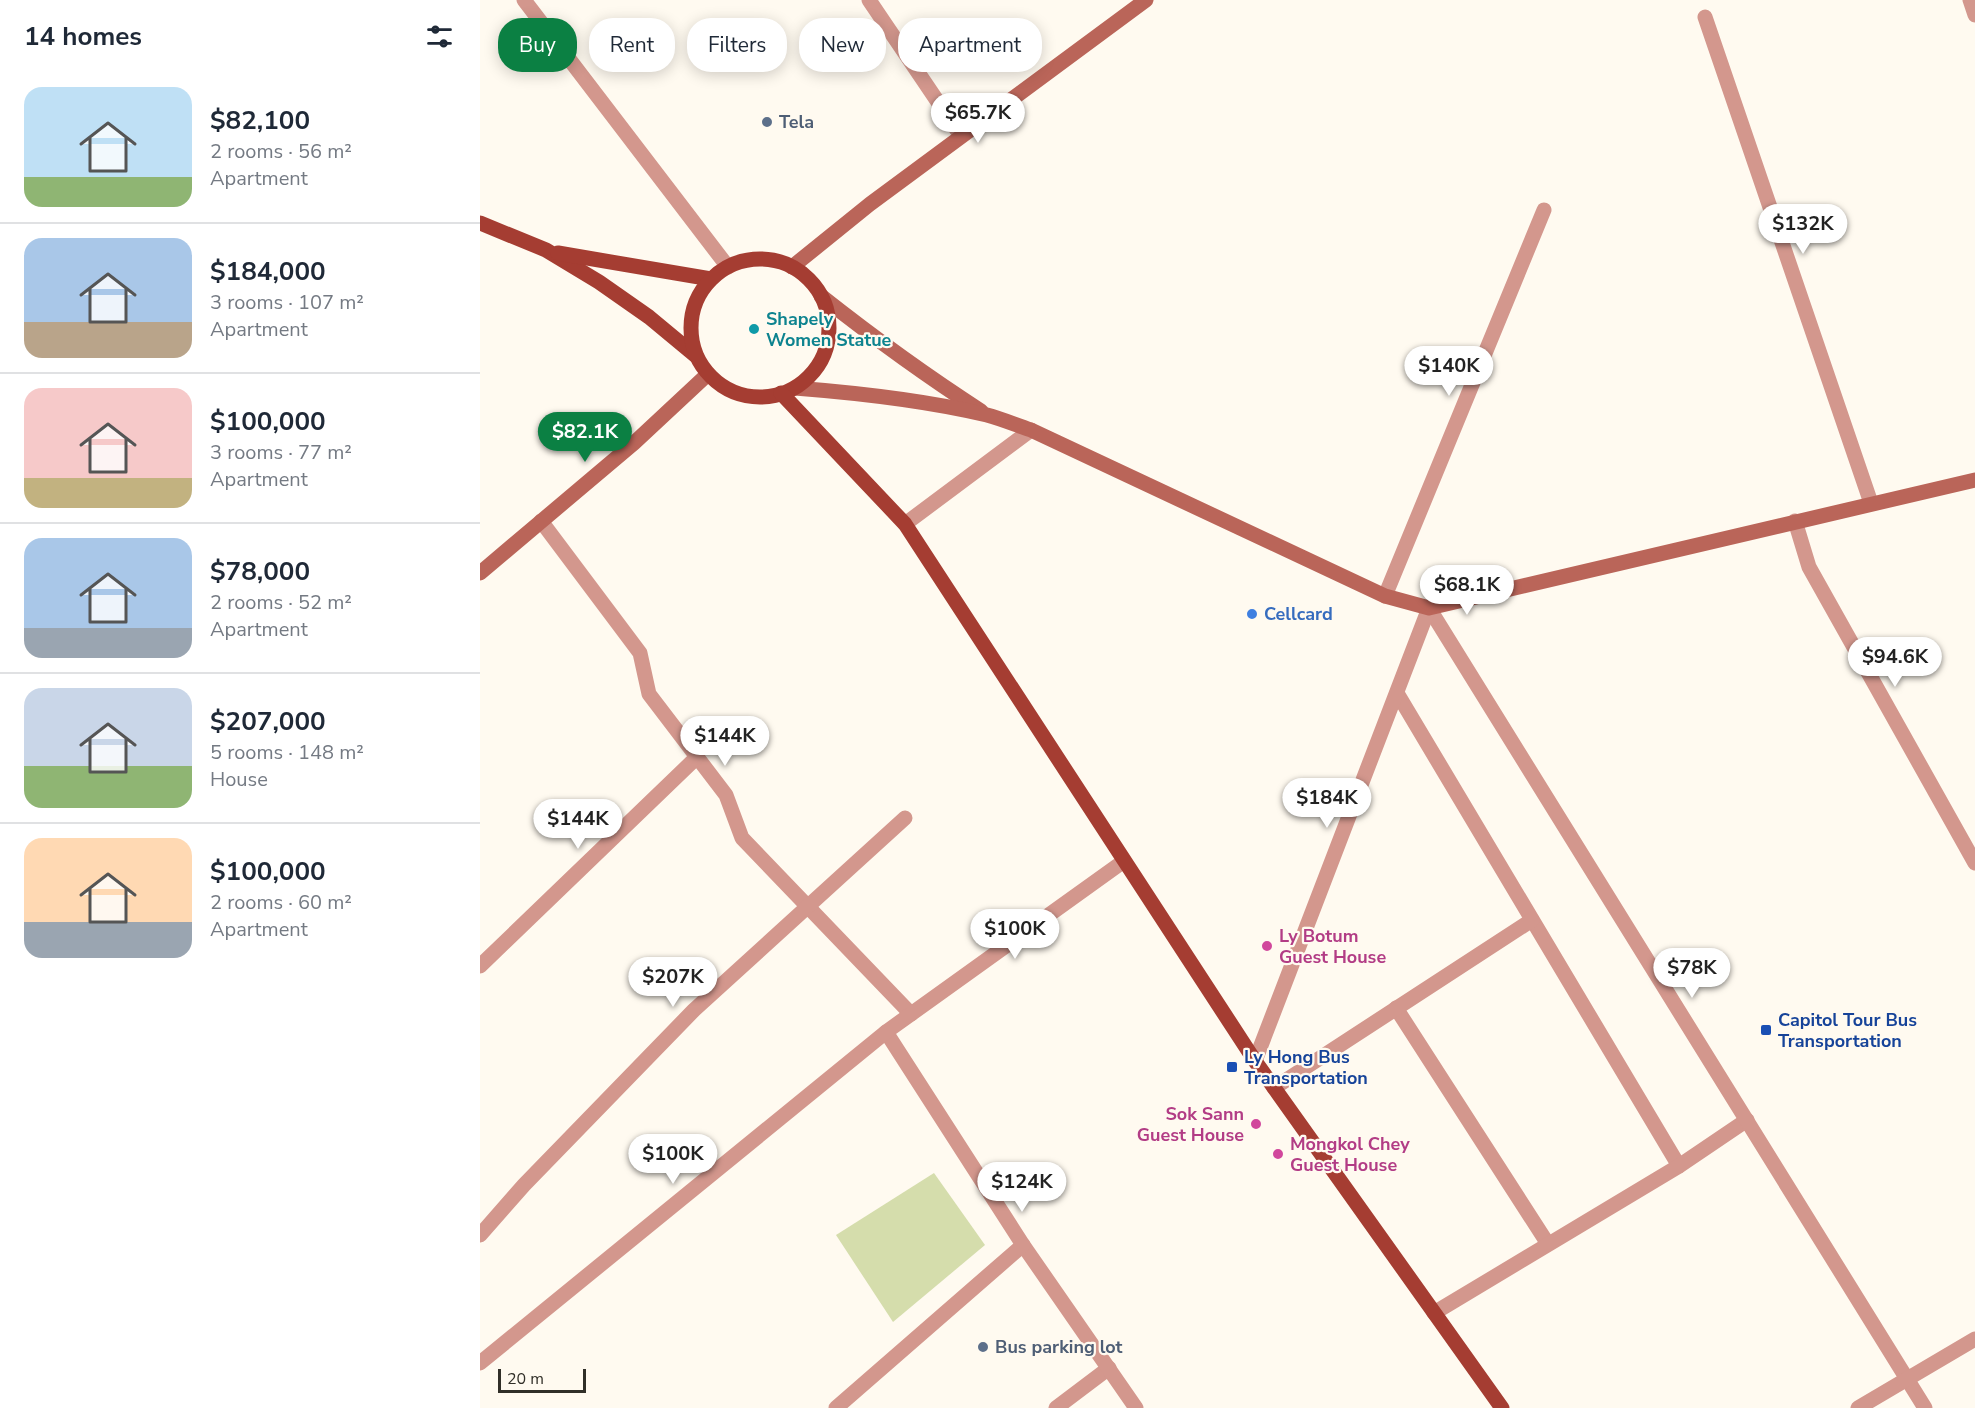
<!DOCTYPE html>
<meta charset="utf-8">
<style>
:root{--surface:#fff;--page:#f2f2f3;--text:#1f2937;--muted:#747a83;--line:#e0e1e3;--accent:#0b8043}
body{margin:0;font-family:"Nunito Sans",sans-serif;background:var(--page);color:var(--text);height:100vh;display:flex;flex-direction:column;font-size:22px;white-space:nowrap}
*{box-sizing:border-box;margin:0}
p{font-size:20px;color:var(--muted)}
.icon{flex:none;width:33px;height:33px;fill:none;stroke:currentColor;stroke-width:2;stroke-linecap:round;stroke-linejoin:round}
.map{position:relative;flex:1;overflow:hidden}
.details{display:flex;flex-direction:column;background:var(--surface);width:480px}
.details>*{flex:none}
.banner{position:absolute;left:18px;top:18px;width:570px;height:54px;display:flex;gap:12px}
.scale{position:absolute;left:18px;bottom:15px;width:88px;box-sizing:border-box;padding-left:6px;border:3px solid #312f28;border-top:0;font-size:16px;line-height:21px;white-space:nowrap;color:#312f28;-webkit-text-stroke:4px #fffaf0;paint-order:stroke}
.price{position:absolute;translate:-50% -51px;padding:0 14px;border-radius:21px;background:#fff;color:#222;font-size:20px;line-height:39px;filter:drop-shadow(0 2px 3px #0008)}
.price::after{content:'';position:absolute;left:50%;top:36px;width:18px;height:14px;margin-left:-9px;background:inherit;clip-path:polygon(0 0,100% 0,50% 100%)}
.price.active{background:var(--accent);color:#fff}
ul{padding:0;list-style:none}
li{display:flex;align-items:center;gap:18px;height:150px;padding:0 24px}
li+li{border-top:2px solid var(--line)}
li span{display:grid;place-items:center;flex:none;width:168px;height:120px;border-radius:18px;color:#555}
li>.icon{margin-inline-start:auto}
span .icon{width:72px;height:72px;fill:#fffc;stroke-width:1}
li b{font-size:26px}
h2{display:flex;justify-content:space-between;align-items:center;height:72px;padding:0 24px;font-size:26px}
.chip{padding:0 21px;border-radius:24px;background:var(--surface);box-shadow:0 3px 15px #0003;font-size:21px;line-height:54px}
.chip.active{background:var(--accent);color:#fff}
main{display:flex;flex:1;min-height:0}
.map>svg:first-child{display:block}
</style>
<main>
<section class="details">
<h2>14 homes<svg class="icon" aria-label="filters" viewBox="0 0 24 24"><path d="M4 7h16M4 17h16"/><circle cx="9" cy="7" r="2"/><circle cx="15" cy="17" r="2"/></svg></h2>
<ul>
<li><span style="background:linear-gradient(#bfe0f5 75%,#8fb573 0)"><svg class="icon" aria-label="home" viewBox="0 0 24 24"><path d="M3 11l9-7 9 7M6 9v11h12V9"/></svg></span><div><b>$82,100</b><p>2 rooms · 56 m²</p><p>Apartment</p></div></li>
<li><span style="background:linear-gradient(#a9c7e8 70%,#b9a48a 0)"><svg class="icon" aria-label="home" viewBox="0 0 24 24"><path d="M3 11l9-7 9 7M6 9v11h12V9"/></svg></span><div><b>$184,000</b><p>3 rooms · 107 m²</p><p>Apartment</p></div></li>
<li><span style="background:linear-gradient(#f6c9c9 75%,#c2b280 0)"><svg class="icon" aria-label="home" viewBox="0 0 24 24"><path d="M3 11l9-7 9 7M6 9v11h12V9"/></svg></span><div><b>$100,000</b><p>3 rooms · 77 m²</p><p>Apartment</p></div></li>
<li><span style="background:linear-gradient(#a9c7e8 75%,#9aa5b1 0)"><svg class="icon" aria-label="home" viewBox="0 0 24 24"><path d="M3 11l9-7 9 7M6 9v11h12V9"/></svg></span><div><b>$78,000</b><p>2 rooms · 52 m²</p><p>Apartment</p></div></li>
<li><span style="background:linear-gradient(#c9d6e8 65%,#8fb573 0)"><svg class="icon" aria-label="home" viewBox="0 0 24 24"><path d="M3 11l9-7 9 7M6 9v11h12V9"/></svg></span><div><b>$207,000</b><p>5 rooms · 148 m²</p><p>House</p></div></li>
<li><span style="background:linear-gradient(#ffd9b3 70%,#9aa5b1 0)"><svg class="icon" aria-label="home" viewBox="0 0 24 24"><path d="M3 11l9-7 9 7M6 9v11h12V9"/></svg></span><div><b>$100,000</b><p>2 rooms · 60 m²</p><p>Apartment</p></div></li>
</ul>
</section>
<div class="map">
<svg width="1495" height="1408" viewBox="0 0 1495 1408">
<rect width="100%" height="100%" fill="#fffaf0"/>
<polygon fill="#d5ddac" points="454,1173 505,1245 413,1322 356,1235"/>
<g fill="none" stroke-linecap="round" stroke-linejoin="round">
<g stroke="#d3978d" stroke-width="15">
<polyline points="425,524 551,430"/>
<polyline points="917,693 1199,1166"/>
<polyline points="916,1008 1068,1244"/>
<polyline points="794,1088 1052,920"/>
<polyline points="954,1313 1199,1166 1267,1120"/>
<polyline points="576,1408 629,1368"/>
</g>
<g stroke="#d3978d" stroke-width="15">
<polyline points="44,0 248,267"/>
<polyline points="389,0 481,136"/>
<polyline points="1490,0 1495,15"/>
<polyline points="1225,17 1391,503"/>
<polyline points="61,521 160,653 169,694 246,795 262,838 431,1014"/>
<polyline points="1315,521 1329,567 1495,863"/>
<polyline points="905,596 1064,210"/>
<polyline points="949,608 1445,1408"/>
<polyline points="0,966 217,757"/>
<polyline points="406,1032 543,1245 656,1408"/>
<polyline points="775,1061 949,608"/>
<polyline points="0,1235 44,1185 214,1010 425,818"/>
<polyline points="0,1363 406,1032 644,861"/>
<polyline points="356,1408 543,1245"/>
<polyline points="1378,1408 1495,1339"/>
</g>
<g stroke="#ba6559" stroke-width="15">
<polyline points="312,267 390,204 666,0"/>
<path d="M341 296C393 337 445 375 501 411"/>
<path d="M315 388C379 393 444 400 507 415 522 419 536 425 551 430L905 596 949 608 1495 480"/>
<polyline points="0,573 154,443 228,374"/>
</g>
<g stroke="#a53d32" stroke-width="15">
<polyline points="0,223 66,250 119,282 169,317 216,356"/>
<polyline points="78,253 231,279"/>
<circle cx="280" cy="328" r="69"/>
<polyline points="301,393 425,524 775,1061 1022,1408"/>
</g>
</g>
<g fill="#5c6f8a" stroke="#fffaf0" stroke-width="2">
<circle cx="287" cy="122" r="6"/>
<circle cx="503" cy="1347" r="6"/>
</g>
<circle fill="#0f9aa8" stroke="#fffaf0" stroke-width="2" cx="274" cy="329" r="6"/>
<circle fill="#3f7fe0" stroke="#fffaf0" stroke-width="2" cx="772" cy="614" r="6"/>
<g fill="#d1479c" stroke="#fffaf0" stroke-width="2">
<circle cx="787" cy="946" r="6"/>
<circle cx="776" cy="1124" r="6"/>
<circle cx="798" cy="1154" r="6"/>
</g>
<g fill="#1a4fb4" stroke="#fffaf0" stroke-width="2">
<rect x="1280" y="1024" width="12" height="12" rx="3"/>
<rect x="746" y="1061" width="12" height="12" rx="3"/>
</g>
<g text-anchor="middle" stroke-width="4.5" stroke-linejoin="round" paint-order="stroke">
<g font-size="18" font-weight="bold" fill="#4e5e75" stroke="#fffaf0" text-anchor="start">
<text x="299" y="128">Tela</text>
<text x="515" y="1353">Bus parking lot</text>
</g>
<g font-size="18" font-weight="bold" fill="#0d838f" stroke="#fffaf0" text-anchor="start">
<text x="286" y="325">Shapely<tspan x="286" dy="21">Women Statue</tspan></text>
</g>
<g font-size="18" font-weight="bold" fill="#366cbe" stroke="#fffaf0" text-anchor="start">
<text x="784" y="620">Cellcard</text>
</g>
<g font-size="18" font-weight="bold" fill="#b23c85" stroke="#fffaf0" text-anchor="start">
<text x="799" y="942">Ly Botum<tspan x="799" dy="21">Guest House</tspan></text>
<text x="764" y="1120" text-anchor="end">Sok Sann<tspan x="764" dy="21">Guest House</tspan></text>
<text x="810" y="1150">Mongkol Chey<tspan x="810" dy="21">Guest House</tspan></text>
</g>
<g font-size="18" font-weight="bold" fill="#164399" stroke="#fffaf0" text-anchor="start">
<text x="1298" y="1026">Capitol Tour Bus<tspan x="1298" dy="21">Transportation</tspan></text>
<text x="764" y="1063">Ly Hong Bus<tspan x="764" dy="21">Transportation</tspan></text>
</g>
</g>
</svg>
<div class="scale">20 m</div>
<b class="price" style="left:498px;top:144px">$65.7K</b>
<b class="price" style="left:1323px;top:255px">$132K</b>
<b class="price" style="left:969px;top:397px">$140K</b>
<b class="price active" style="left:105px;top:463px">$82.1K</b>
<b class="price" style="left:987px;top:616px">$68.1K</b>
<b class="price" style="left:1415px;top:688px">$94.6K</b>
<b class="price" style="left:245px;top:767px">$144K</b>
<b class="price" style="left:847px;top:829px">$184K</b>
<b class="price" style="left:98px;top:850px">$144K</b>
<b class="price" style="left:535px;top:960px">$100K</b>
<b class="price" style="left:1212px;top:999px">$78K</b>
<b class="price" style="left:193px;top:1008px">$207K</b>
<b class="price" style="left:193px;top:1185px">$100K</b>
<b class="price" style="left:542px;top:1213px">$124K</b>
<div class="banner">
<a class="chip active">Buy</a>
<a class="chip">Rent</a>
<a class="chip">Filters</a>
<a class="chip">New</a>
<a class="chip">Apartment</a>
</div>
</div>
</main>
